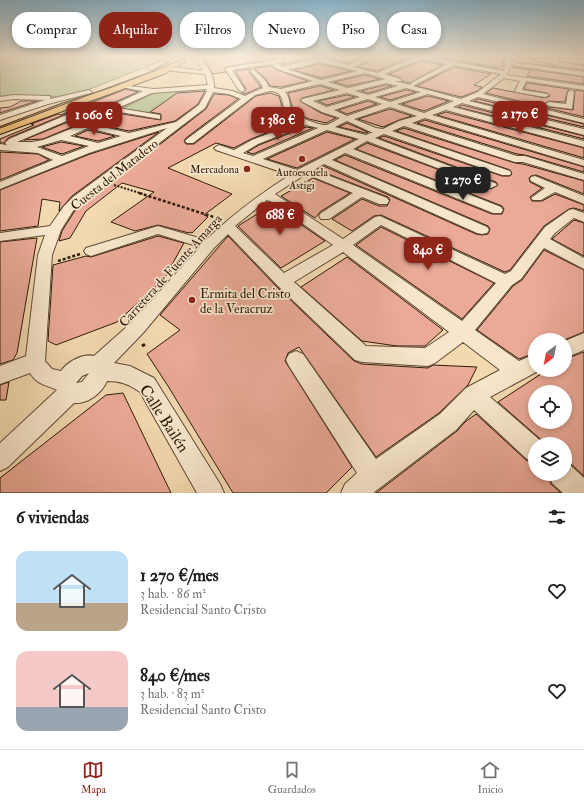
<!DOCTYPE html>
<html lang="es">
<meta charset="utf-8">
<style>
:root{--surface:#fff;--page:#f6f6f6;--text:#202124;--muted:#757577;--line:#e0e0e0;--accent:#8f2418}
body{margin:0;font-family:"IM FELL Double Pica",serif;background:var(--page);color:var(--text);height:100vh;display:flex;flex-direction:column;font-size:15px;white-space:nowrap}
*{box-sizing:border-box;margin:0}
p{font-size:13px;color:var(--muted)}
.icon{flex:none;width:22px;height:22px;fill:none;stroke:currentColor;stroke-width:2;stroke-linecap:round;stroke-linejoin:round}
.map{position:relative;height:493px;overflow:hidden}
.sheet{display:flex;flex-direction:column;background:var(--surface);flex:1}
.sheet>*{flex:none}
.hud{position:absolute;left:12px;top:12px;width:560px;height:36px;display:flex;gap:8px}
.needle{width:26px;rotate:212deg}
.buttons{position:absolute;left:528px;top:333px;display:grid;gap:8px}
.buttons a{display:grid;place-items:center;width:44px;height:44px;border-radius:50%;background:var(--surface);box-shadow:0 2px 6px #0003;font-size:20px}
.price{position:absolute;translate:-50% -34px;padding:0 9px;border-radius:8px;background:var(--accent);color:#fff;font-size:13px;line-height:26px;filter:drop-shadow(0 1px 2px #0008)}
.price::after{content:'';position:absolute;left:50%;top:24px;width:12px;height:9px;margin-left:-6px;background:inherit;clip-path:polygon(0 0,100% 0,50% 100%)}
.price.active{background:#222;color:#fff}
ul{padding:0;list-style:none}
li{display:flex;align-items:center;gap:12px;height:100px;padding:0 16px}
li span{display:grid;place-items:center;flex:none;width:112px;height:80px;border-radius:12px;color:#555}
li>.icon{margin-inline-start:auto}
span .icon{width:48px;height:48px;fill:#fffc;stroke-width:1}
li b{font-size:17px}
h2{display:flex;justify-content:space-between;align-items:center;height:48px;padding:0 16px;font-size:17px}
.chip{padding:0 14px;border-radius:16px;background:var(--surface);box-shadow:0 2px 6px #0003;font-size:14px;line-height:36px}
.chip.active{background:var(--accent);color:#fff}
.tabs{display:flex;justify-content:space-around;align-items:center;height:56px;border-top:1px solid var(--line);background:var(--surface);font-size:11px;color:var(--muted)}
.tabs a{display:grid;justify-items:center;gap:2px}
.tabs .active{color:var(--accent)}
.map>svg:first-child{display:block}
</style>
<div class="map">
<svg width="584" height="493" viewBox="0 0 584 493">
<rect width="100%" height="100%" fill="#f3d9b0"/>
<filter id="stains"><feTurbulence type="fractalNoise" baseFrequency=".005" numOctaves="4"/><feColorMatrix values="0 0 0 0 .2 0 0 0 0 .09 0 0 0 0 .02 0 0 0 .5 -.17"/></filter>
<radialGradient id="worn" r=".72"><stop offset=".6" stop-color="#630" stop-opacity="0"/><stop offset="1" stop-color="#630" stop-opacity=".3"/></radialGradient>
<g fill="#b5c090" stroke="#726d4d">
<polygon points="0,57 154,57 163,60 90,89 60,97 0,96"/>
<polygon points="190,90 168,106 191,109 179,119 121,109 156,92"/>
</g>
<g fill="#eaaa97" stroke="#2f1a0a" fill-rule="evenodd">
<polygon points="203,57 316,57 282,65 281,64 285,63 286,61 282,58 226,67 224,69 226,72 213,74"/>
<polygon points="322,57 363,57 348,63"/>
<polygon points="377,57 411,57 377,71 358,67"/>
<polygon points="437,57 504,57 503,66 498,68"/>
<polygon points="513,57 537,57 534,60 535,61 556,65 560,62 584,65 584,70 516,62 513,60"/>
<polygon points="422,61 443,65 410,83 402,81 401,78 389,74"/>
<polygon points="319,64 352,71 321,78 294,70"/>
<polygon points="271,66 277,70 308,81 281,87 270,86 266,79 254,68"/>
<polygon points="454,67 491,74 474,85 482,87 477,91 461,97 417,86"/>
<polygon points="512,67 584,77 584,84 527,76 530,70"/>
<polygon points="251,69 249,72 261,87 245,94 242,93 246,89 235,71"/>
<polygon points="365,75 380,79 348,86 334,82"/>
<polygon points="527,83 569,89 567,92 565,102 548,101 544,105 549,107 573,110 575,92 574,90 584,91 584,117 486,93 493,88 545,98 550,96 547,93 524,89"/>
<polygon points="386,85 392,86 368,93 361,91"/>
<polygon points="320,86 334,90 302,98 300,101 321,113 336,118 326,123 309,119 296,113 293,109 288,93"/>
<polygon points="126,89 138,92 115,102 92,103 8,138 4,143 0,143 0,139 34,125 31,124 58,114 60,115"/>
<polygon points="406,90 416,92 390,100 380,97"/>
<polygon points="205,91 198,104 175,121 129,131 100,125 112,119 112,113 108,112 43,139 24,140 97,110 161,120 161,114 150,112 177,93"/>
<polygon points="270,93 279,96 283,110 260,117 259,123 263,123 287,117 295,122 251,139 234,148 216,143 168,168 232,194 204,215 208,217 192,233 190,232 189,233 158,225 135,231 111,222 154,192 122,183 86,211 70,238 59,241 62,231 74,212 82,204 206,109 214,94 229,95 238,99 186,138 184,141 186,144 194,144 256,96"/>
<polygon points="347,95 355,97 327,105 318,101"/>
<polygon points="428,96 449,101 424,111 402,104"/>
<polygon points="478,99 584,124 584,127 474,101"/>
<polygon points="21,101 37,101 0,113 0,108 10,107"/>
<polygon points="368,101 377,104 347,114 338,110"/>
<polygon points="462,105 584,136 584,139 458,107"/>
<polygon points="390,109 412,116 399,120 383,127 358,119"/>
<polygon points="446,112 584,148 584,158 437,115"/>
<polygon points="425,120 584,167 584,172 525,155 517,154 417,123"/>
<polygon points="347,123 368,132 366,133 339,127"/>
<polygon points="306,127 313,128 253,154 247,152 259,145"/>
<polygon points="404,128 515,163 523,164 584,181 584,194 536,175 531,176 529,178 530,182 542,188 530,197 532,201 542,201 555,194 584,205 584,211 574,208 569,209 544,226 510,270 505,272 381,215 374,216 352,231 332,219 362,199 379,206 387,206 390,200 388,197 317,170 324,166 476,234 482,235 488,234 490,229 488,226 335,160 345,155 492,214 502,214 504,209 502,206 356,149 367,143 491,189 498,185 496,182 379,138 384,136 502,176 510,176 512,174 510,170 396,131"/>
<polygon points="88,130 115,136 98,141 75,136"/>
<polygon points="159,132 72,196 59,211 60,202 42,199 38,226 0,231 0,190 90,154"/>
<polygon points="327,132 355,139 297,168 267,159"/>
<polygon points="61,142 84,146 62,154 42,147"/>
<polygon points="0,152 38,154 49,160 0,180"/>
<polygon points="313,178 350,193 320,212 315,218 281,196"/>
<polygon points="273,204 303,226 325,241 281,268 238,226"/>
<polygon points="574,220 584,223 584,256 552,239"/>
<polygon points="381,227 494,283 462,319 356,245"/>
<polygon points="158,236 184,243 164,279 117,322 56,345 48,341 53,265 86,256 91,257"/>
<polygon points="228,236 276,286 354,361 362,364 428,368 433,365 477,367 468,385 439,413 376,457 299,347 288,353 285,361 352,467 326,493 233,493 168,386 147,354 180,330 160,315"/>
<polygon points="37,238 17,353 13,360 0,364 0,242"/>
<polygon points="544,250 584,270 584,332 564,340 535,340 535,353 519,359 477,330 513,286 522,280"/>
<polygon points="347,257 443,330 425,346 397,346 362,341 301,287"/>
<path d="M584 352V476L571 464 565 461V444H546L498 402 547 370H565V359ZM535 392H565V422H535Z"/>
<polygon points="9,382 6,400 0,400 0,385"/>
<polygon points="123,393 171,493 0,493 0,478 106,395"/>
<polygon points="476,414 526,460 535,464 535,474 548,474 551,484 561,493 376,493 457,431 465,422"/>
</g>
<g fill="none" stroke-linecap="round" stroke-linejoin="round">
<defs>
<g id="minor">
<path d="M191 57H199C207 64 215 78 214 88L233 91 245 96 263 88 260 82 250 71 253 69 265 80 269 87 281 89 313 81 277 69 271 64 232 70 245 90 242 92 239 90 225 69 226 68 282 59 285 61 284 62 277 63 282 67 319 58 348 65 368 57H376L353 67 377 73 415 57H428L504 71 506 57H512L511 61 516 63 584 72V76L511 65 507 75 584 86V90L526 81 522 90 547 94 549 95 545 97 516 92 515 91 520 81 504 78 483 94 584 119V123L478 97 469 101 584 129V135L462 103 453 107 584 141V147L446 110 432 115 584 160V166L425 118 412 123 517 156H525L584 174V180L523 162H515L404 126 392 131 510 171 511 173 510 175H502L384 134 375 138 495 183 497 185 491 188 487 187 367 141 353 149 501 207 503 210 501 213H493L345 153 332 160 487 227 489 230 487 233 482 234 477 233 324 164 314 170 387 198 389 201 387 204H379L362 197 329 219H321L319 216 321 213 353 193 306 174 275 194 343 239 375 217 380 216 505 274 511 271 545 227 569 210 573 209 584 213V222L574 218 555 233 550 239 584 258V269L544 248 521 279 512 285 475 330 519 361 535 354V370H540L490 397 543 443 544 444H535V463L527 459 474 410 456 430 373 493H341L345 484 357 473 289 366 286 360 289 354 296 351 303 354 376 459 440 414 466 388 500 370 463 342 435 363 428 366 362 362 355 360 277 285 228 234 214 248 143 333 114 363 130 366 154 378 220 484 224 493H197L140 392C129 384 120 381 107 381 101 394 88 404 74 403L8 467 0 471V443L57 390C47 385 37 385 30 373L0 384V366L26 356 38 255 45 235 0 241V233L50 226 64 206 73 197 167 128 89 153 0 189V182L53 160 38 153 0 150V144L7 145 5 143 9 139 93 104 104 105 108 103 115 104 143 91 121 87V85L154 89 208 85 205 74 173 71 165 68 168 66 203 71 197 61ZM422 59 447 64 411 83V85L394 81H401V79L384 74ZM319 62 358 71 321 80 287 69 303 67ZM454 65 501 74 478 92 461 99 413 86ZM365 73 386 79 348 88 328 82ZM386 83 398 86 368 95 355 91ZM320 84 340 90 302 99 301 101 322 112 340 118C336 120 330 124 326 125 319 125 297 117 293 112 288 106 291 98 285 92ZM406 88 421 92 390 102 375 97ZM206 89 207 91 199 105 176 122 129 133 95 125 111 118V114H108L43 140 32 142H17L97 108 160 119V115L118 108 152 93ZM270 91C283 91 282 101 285 111L260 118V122H263L287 115 298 122 252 140 234 150 219 145 214 148 216 150 290 175C260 194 232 215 206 240L158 226 86 248 84 251 86 254 91 256 158 234 200 247 131 323 94 356C83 353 67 362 61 371L52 369 45 361 52 255 61 230 73 211 81 203 205 108 213 92 229 94 241 99 187 139 185 141 187 143H193L255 95ZM347 93 360 97 327 107 313 101ZM428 94 454 101 424 113 397 104ZM368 99 382 104 347 116 334 110ZM390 107 417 116 399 121 383 129 376 128 354 119ZM347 121 371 132H373L366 135 335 127ZM306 125 318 128 253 156 243 153 258 144ZM88 128 121 136 98 143 70 136ZM327 130 359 139 297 170 263 159ZM61 140 89 146 62 156 37 147ZM267 200 272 202 333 245 284 273 235 226ZM381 225 496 283 462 321 353 245ZM343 252 449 332 425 348 366 346 294 282ZM89 373 82 382 76 383 82 376Z"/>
<polygon points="554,57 584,60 584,64 559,60 558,63 556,64 535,60 538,58 553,60"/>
<polygon points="163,61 168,62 154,68 153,70 148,69 149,66"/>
<polygon points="89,90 92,92 91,93 48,104 0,120 0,115 45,100 14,99 0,101 0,97 14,95 47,96 50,96 50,99"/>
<polygon points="571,90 574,92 572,109 549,106 545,104 549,102 566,104 568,92"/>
<polygon points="535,176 584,196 584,204 555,192 541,200 533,200 531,198 545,188 531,181 530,179 531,177"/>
<polygon points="584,333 584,350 565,358 565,341"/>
<polygon points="565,463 570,465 584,478 584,493 563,493 552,483 549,474 565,474"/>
</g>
<polygon id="major" points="183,59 185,60 185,62 164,74 0,134 0,127 64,103 108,89 158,70"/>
</defs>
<use href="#minor" stroke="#604a34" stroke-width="2"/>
<use href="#major" stroke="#2f1a0a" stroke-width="2"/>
<polyline stroke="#2f1a0a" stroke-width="1" stroke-dasharray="1.5 1" stroke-linecap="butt" points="220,57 224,59 227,57"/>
<polyline stroke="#2f1a0a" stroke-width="2" stroke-dasharray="2 1.5" stroke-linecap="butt" points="114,185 143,194"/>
<g stroke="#2f1a0a" stroke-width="2.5" stroke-dasharray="3 2" stroke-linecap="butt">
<polyline points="139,193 220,219"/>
<polyline points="58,261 80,254"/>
</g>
<polyline stroke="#2f1a0a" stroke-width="3" stroke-dasharray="3.5 2.5" stroke-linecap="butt" points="142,346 147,343"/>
<use href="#minor" fill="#f7e6cc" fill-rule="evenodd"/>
<use href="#major" fill="#eabc78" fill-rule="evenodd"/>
<polyline stroke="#2f1a0a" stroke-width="1" points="0,128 153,71 176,57"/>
</g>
<linearGradient id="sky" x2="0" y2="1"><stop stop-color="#89b6cf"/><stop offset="0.45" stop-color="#faeedb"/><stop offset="1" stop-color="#faeedb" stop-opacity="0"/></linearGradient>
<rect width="584" height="126" fill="url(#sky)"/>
<g fill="#8f2418" stroke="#f7e6cc" stroke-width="1.5">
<circle cx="302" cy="159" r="4"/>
<circle cx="247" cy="169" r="4"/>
<circle cx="192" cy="300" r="4"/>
</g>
<g text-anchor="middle" stroke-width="3.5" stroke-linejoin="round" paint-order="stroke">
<g font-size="11" fill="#2f1a0a" stroke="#f7e6cc" text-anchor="end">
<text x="239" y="173">Mercadona</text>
<text x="302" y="176" text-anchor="middle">Autoescuela<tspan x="302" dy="13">Astigi</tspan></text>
</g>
<g font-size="13" fill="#2f1a0a" stroke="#f7e6cc">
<text transform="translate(114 174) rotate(-38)" y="5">Cuesta del Matadero</text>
<text transform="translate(170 270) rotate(-48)" y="5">Carretera de Fuente Amarga</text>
</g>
<g font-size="13" fill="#2f1a0a" stroke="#f7e6cc" text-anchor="start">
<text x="200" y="298">Ermita del Cristo<tspan x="200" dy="15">de la Veracruz</tspan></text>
</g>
<g font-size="16" fill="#2f1a0a" stroke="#f7e6cc">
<text transform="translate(165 418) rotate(57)" y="6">Calle Bailén</text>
</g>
</g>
<rect width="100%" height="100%" filter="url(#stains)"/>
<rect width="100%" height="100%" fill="url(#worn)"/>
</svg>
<div class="buttons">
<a><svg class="needle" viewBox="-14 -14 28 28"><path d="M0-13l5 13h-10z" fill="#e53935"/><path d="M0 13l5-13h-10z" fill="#757577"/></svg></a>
<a><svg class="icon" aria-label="locate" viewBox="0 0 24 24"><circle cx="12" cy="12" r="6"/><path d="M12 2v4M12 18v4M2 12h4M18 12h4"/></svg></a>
<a><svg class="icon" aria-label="layers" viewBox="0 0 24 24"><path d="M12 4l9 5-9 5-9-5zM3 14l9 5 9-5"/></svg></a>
</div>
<b class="price" style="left:520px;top:135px">2 170 €</b>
<b class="price" style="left:94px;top:136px">1 060 €</b>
<b class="price" style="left:278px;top:141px">1 380 €</b>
<b class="price active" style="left:463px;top:201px">1 270 €</b>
<b class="price" style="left:280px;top:236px">688 €</b>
<b class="price" style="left:428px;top:271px">840 €</b>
<div class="hud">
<a class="chip">Comprar</a>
<a class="chip active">Alquilar</a>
<a class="chip">Filtros</a>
<a class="chip">Nuevo</a>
<a class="chip">Piso</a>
<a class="chip">Casa</a>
</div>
</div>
<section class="sheet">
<h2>6 viviendas<svg class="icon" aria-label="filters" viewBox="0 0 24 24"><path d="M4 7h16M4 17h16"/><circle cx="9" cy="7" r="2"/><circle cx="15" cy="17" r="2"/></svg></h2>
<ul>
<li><span style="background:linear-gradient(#bfe0f5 65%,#b9a48a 0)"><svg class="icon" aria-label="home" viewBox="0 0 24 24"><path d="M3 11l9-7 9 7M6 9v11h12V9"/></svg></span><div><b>1 270 €/mes</b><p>3 hab. · 86 m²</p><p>Residencial Santo Cristo</p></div><svg class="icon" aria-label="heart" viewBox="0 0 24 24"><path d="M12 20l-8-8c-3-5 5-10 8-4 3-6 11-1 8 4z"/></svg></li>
<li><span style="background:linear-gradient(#f6c9c9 70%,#9aa5b1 0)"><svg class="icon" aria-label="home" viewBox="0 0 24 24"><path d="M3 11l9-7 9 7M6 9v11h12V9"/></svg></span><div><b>840 €/mes</b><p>3 hab. · 83 m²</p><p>Residencial Santo Cristo</p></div><svg class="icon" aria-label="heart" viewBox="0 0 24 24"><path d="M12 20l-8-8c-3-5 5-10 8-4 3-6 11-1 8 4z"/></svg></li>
</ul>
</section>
<nav class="tabs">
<a class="active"><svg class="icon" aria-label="map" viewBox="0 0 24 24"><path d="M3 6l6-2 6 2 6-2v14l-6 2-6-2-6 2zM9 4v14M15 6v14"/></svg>Mapa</a>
<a><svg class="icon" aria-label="saved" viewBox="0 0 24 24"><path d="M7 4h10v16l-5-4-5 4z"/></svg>Guardados</a>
<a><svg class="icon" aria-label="home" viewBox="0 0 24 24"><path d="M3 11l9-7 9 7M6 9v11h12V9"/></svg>Inicio</a>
</nav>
